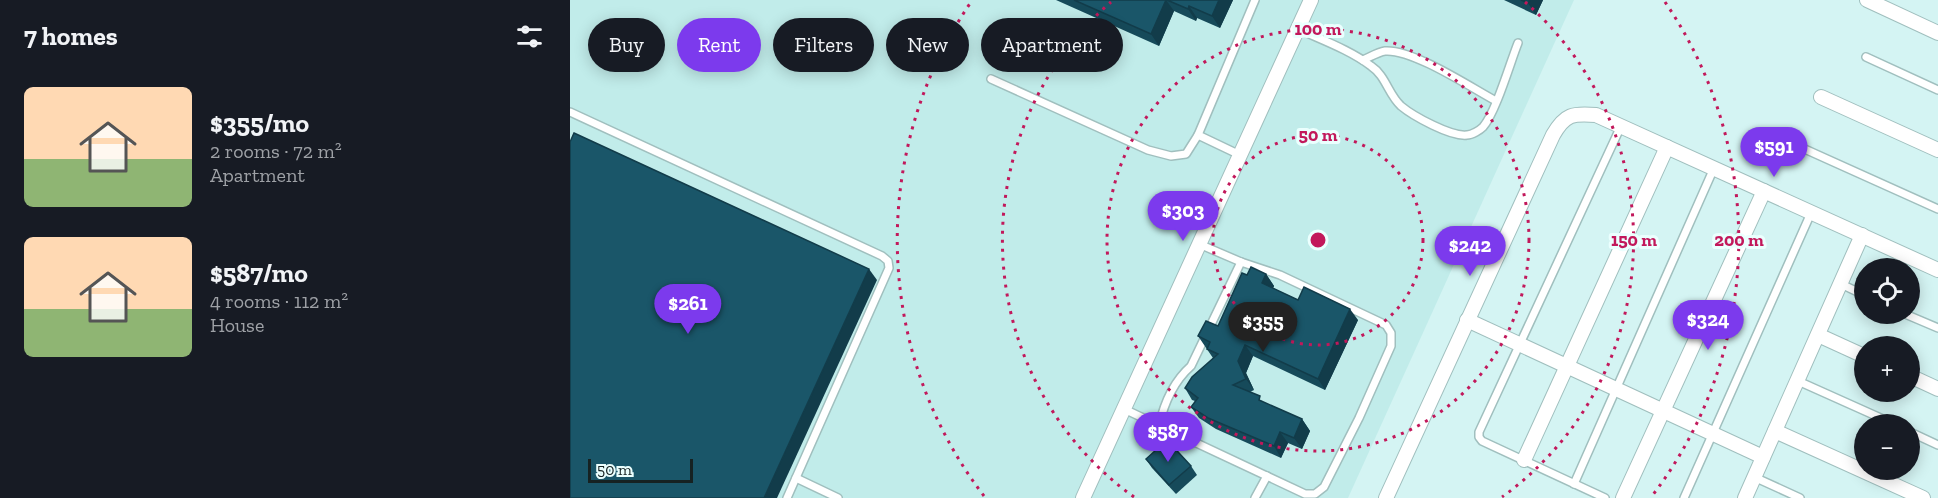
<!DOCTYPE html>
<meta charset="utf-8">
<style>
:root{--surface:#171b24;--page:#242831;--text:#f1f3f6;--muted:#9ea1a6;--accent:#7c3aed}
body{margin:0;font-family:"Zilla Slab",serif;background:var(--page);color:var(--text);height:100vh;display:flex;flex-direction:column;font-size:22px;white-space:nowrap}
*{box-sizing:border-box;margin:0}
p{font-size:20px;color:var(--muted)}
.icon{flex:none;width:33px;height:33px;fill:none;stroke:currentColor;stroke-width:2;stroke-linecap:round;stroke-linejoin:round}
.map{position:relative;flex:1;overflow:hidden}
.panel{display:flex;flex-direction:column;background:var(--surface);width:570px}
.panel>*{flex:none}
.hud{position:absolute;left:18px;top:18px;width:570px;height:54px;display:flex;gap:12px}
.fabs{position:absolute;left:1284px;top:258px;display:grid;gap:12px}
.fabs a{display:grid;place-items:center;width:66px;height:66px;border-radius:50%;background:var(--surface);box-shadow:0 3px 15px #0003;font-size:30px}
.scale{position:absolute;left:18px;bottom:15px;width:105px;box-sizing:border-box;padding-left:6px;border:3px solid #162222;border-top:0;font-size:16px;line-height:21px;white-space:nowrap;color:#162222;-webkit-text-stroke:4px #ebfffe;paint-order:stroke}
.price{position:absolute;translate:-50% -51px;padding:0 14px;border-radius:21px;background:var(--accent);color:#fff;font-size:20px;line-height:39px;filter:drop-shadow(0 2px 3px #0008)}
.price::after{content:'';position:absolute;left:50%;top:36px;width:18px;height:14px;margin-left:-9px;background:inherit;clip-path:polygon(0 0,100% 0,50% 100%)}
.price.on{background:#222;color:#fff}
ul{padding:0;list-style:none}
li{display:flex;align-items:center;gap:18px;height:150px;padding:0 24px}
li span{display:grid;place-items:center;flex:none;width:168px;height:120px;border-radius:9px;color:#555}
li>.icon{margin-inline-start:auto}
span .icon{width:72px;height:72px;fill:#fffc;stroke-width:1}
li b{font-size:26px}
h2{display:flex;justify-content:space-between;align-items:center;height:72px;padding:0 24px;font-size:26px}
.chip{padding:0 21px;border-radius:27px;background:var(--surface);box-shadow:0 3px 15px #0003;font-size:21px;line-height:54px}
.chip.on{background:var(--accent);color:#fff}
main{display:flex;flex:1;min-height:0}
.map>svg:first-child{display:block}
</style>
<main>
<section class="panel">
<h2>7 homes<svg class="icon" aria-label="filters" viewBox="0 0 24 24"><path d="M4 7h16M4 17h16"/><circle cx="9" cy="7" r="2"/><circle cx="15" cy="17" r="2"/></svg></h2>
<ul>
<li><span style="background:linear-gradient(#ffd9b3 60%,#8fb573 0)"><svg class="icon" aria-label="home" viewBox="0 0 24 24"><path d="M3 11l9-7 9 7M6 9v11h12V9"/></svg></span><div><b>$355/mo</b><p>2 rooms · 72 m²</p><p>Apartment</p></div></li>
<li><span style="background:linear-gradient(#ffd9b3 60%,#8fb573 0)"><svg class="icon" aria-label="home" viewBox="0 0 24 24"><path d="M3 11l9-7 9 7M6 9v11h12V9"/></svg></span><div><b>$587/mo</b><p>4 rooms · 112 m²</p><p>House</p></div></li>
</ul>
</section>
<div class="map">
<svg width="1368" height="498" viewBox="0 0 1368 498">
<rect width="100%" height="100%" fill="#d4f4f3"/>
<polygon fill="#c1ecea" points="0,0 1004,0 778,498 0,498"/>
<g fill="none" stroke-linecap="round" stroke-linejoin="round">
<defs>
<g id="service">
<path d="M728 29C752 40 780 50 801 66 816 76 818 94 831 106 843 116 881 137 897 135 902 135 910 130 913 127 926 112 940 63 948 43"/>
<polyline points="1296,57 1368,90"/>
<path d="M793 60C800 57 808 52 815 51 843 49 900 87 926 101"/>
<polyline points="421,79 578,150 601,156 616,154 628,135"/>
<polyline points="0,112 312,256 318,261 319,268 217,498"/>
<polyline points="1228,146 1368,209"/>
<polyline points="670,155 628,135 685,0"/>
<polyline points="1271,284 1294,295"/>
<polyline points="1335,314 1368,328"/>
<polyline points="1228,381 1324,424"/>
<polyline points="554,409 735,494 745,494 754,487 789,418 821,346 821,333 816,325 710,275 671,262 629,244"/>
<path d="M589 426C594 403 603 382 621 366L671 262"/>
<polyline points="1340,432 1368,445"/>
<polyline points="1184,477 1230,498"/>
<polyline points="226,478 268,498"/>
<polyline points="1004,484 1144,168"/>
<polyline points="685,498 697,476"/>
<polyline points="1035,498 912,441 909,437 909,432 1051,126"/>
<polyline points="1114,498 1241,213"/>
</g>
<g id="minor">
<polyline points="1297,0 1368,33"/>
<polyline points="1251,97 1368,150"/>
<polyline points="897,320 1193,457"/>
<polyline points="1248,335 1294,356"/>
<polyline points="1340,376 1368,389"/>
<polyline points="1205,431 1353,498"/>
<polyline points="954,460 1097,147"/>
<polyline points="513,498 741,0"/>
<path d="M816 498 983 135C995 114 1003 113 1026 115L1368 270"/>
<polyline points="1053,498 1194,191"/>
<polyline points="1175,498 1292,235"/>
</g>
</defs>
<use href="#service" stroke="#a0bfbe" stroke-width="10"/>
<use href="#minor" stroke="#a0bfbe" stroke-width="16"/>
<use href="#service" stroke="#fff" stroke-width="7"/>
<use href="#minor" stroke="#fff" stroke-width="14"/>
</g>
<g fill="#164a5a">
<polygon points="486,0 663,0 650,28 627,18 626,21 604,11 589,46"/>
<polygon points="934,0 973,0 966,15"/>
<polygon points="696,274 704,286 703,288 728,300 788,320 755,390 683,356 676,373 684,390 680,392 694,403 732,419 740,431 732,449 718,443 711,458 646,429 629,418 621,407 625,401 622,400 615,388 643,358 628,336 648,326 677,275"/>
<polygon points="576,459 621,466 627,475 606,494 582,468"/>
</g>
<g fill="#123c4a">
<polygon points="596,0 604,11 589,46 581,34"/>
<polygon points="649,0 663,0 650,28 642,16"/>
<polygon points="960,0 973,0 966,15 958,3"/>
<polygon points="619,6 627,18 626,21 618,9"/>
<polygon points="299,269 307,280 207,498 194,498"/>
<polygon points="696,274 704,286 700,294 692,283"/>
<polygon points="780,309 788,320 755,390 748,379"/>
<polygon points="675,345 683,356 676,373 684,390 676,379 668,361"/>
<polygon points="732,419 740,431 732,449 724,438"/>
<polygon points="710,432 718,443 711,458 704,446"/>
</g>
<g fill="#1a5669" stroke="#123c4a" stroke-width="1.5">
<polygon points="504,0 596,0 581,34"/>
<polygon points="597,0 649,0 642,16 619,6 618,9"/>
<polygon points="951,0 960,0 958,3"/>
<polygon points="4,133 299,269 194,498 0,498 0,142"/>
<polygon points="681,267 696,274 692,283 728,300 734,287 780,309 748,379 675,345 668,361 676,379 663,385 690,396 689,400 732,419 724,438 710,432 704,446 638,418 621,407 628,398 615,388 622,377 648,354 637,349 640,342 628,336 636,321 648,326 672,273 677,275"/>
<polygon points="597,440 621,466 599,485 576,459"/>
</g>
<g fill="none" stroke="#c2185b" stroke-width="3" stroke-dasharray="3 6">
<circle cx="748" cy="240" r="105"/>
<circle cx="748" cy="240" r="211"/>
<path d="M564 497A316 316 0 0 1 541 2M955 2A316 316 0 0 1 932 497"/>
<path d="M414 496A421 421 0 0 1 401 2M1095 2A421 421 0 0 1 1082 496"/>
</g>
<circle cx="748" cy="240" r="9" fill="#c2185b" stroke="#ebfffe" stroke-width="3"/>
<g font-size="18" text-anchor="middle" font-weight="bold" fill="#c2185b" stroke="#ebfffe" stroke-width="6" stroke-linejoin="round" paint-order="stroke">
<text x="748" y="35">100 m</text>
<text x="748" y="141">50 m</text>
<text x="1064" y="246">150 m</text>
<text x="1169" y="246">200 m</text>
</g>
</svg>
<div class="fabs">
<a><svg class="icon" aria-label="locate" viewBox="0 0 24 24"><circle cx="12" cy="12" r="6"/><path d="M12 2v4M12 18v4M2 12h4M18 12h4"/></svg></a>
<a>+</a>
<a>−</a>
</div>
<div class="scale">50 m</div>
<b class="price" style="left:1204px;top:178px">$591</b>
<b class="price" style="left:613px;top:242px">$303</b>
<b class="price" style="left:900px;top:277px">$242</b>
<b class="price" style="left:118px;top:335px">$261</b>
<b class="price" style="left:1138px;top:351px">$324</b>
<b class="price on" style="left:693px;top:353px">$355</b>
<b class="price" style="left:598px;top:463px">$587</b>
<div class="hud">
<a class="chip">Buy</a>
<a class="chip on">Rent</a>
<a class="chip">Filters</a>
<a class="chip">New</a>
<a class="chip">Apartment</a>
</div>
</div>
</main>
